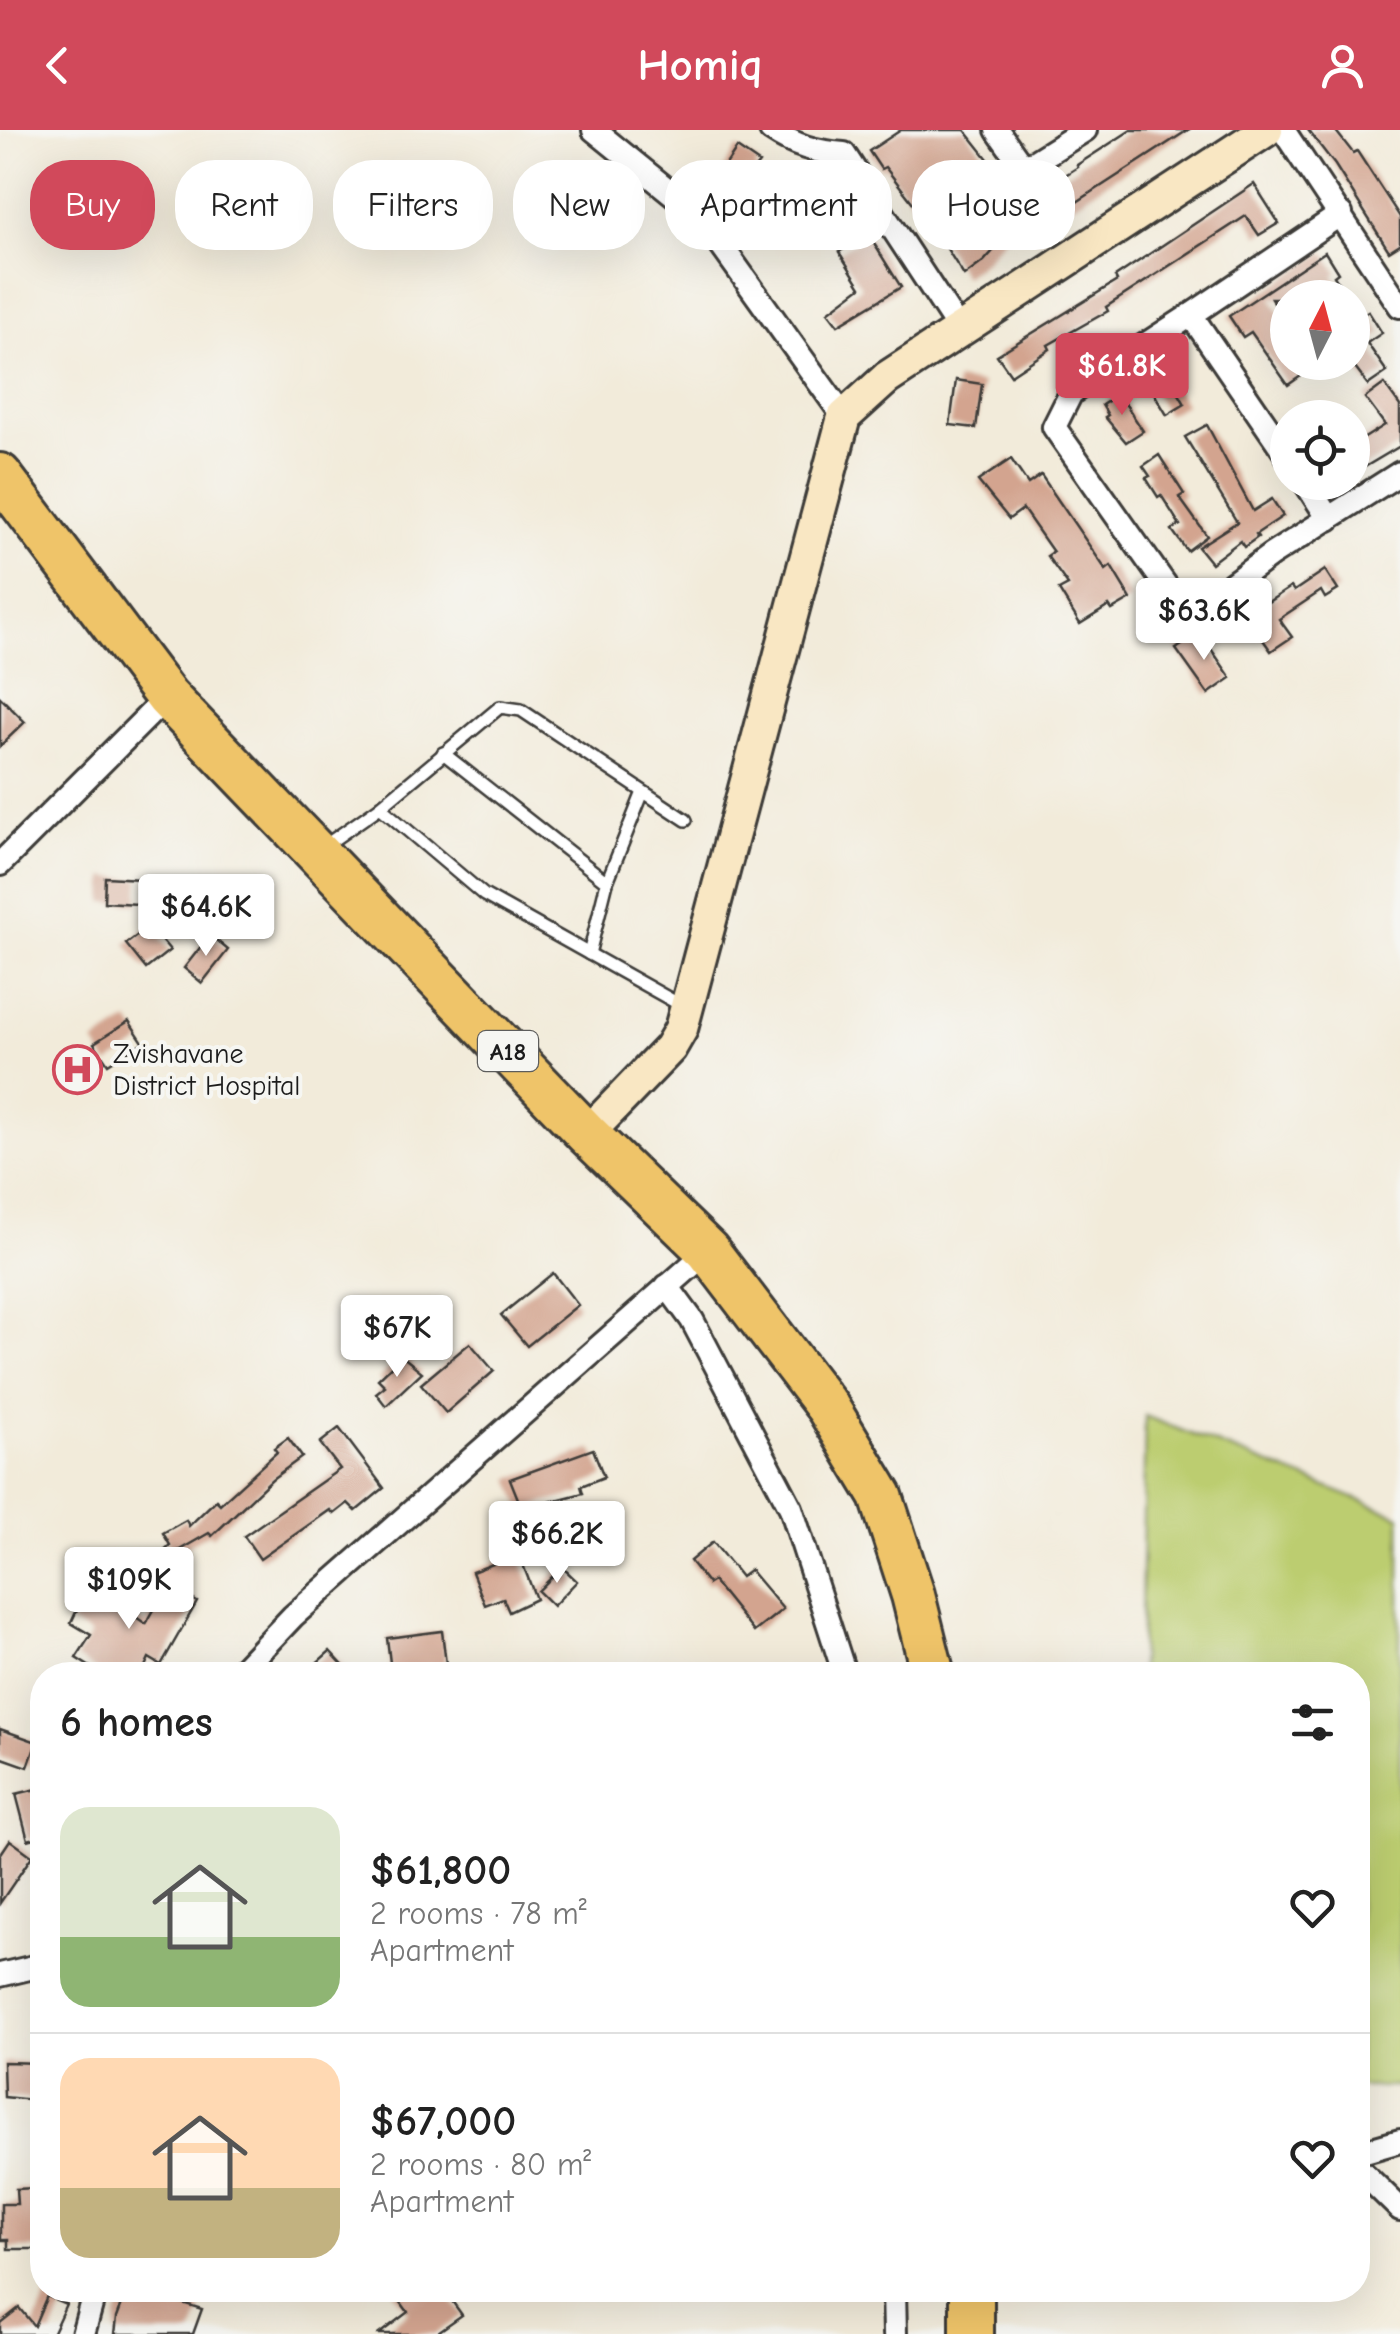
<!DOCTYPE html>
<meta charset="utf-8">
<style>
:root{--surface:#fff;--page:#f2f2f2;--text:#222;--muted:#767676;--line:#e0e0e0;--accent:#d1495b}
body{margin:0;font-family:"Comic Neue",sans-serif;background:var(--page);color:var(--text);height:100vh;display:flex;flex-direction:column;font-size:38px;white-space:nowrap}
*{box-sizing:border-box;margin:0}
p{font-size:32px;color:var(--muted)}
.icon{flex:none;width:55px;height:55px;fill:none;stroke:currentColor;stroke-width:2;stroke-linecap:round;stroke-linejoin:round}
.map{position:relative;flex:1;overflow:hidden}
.panel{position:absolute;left:30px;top:1532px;width:1340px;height:640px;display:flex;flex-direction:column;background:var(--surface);border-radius:40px;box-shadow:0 10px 40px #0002}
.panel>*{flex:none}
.banner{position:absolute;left:30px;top:30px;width:1340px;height:90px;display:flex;gap:20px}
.needle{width:65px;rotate:6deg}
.controls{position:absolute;left:1270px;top:150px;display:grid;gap:20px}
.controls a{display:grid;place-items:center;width:100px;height:100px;border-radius:50%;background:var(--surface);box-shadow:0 10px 40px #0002;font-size:50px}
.price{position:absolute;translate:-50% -85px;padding:0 22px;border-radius:10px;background:#fff;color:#222;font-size:32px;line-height:65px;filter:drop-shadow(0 2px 5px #0008)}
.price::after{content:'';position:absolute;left:50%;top:60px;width:30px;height:22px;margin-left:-15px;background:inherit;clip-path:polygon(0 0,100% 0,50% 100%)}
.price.selected{background:var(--accent);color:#fff}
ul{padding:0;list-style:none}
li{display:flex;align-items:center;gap:30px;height:250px;padding:0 30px}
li+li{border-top:2px solid var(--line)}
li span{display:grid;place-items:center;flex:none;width:280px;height:200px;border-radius:30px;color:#555}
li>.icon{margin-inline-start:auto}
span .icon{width:120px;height:120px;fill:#fffc;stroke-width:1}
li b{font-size:42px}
h2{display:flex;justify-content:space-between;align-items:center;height:120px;padding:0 30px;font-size:42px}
.pill{padding:0 35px;border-radius:40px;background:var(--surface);box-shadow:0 10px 40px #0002;font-size:35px;line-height:90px}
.pill.selected{background:var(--accent);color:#fff}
header{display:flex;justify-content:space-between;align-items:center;height:130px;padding:0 30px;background:var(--accent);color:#fff;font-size:45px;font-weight:800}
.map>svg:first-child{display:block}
</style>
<header><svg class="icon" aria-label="back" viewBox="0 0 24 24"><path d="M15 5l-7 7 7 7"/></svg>Homiq<svg class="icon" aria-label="person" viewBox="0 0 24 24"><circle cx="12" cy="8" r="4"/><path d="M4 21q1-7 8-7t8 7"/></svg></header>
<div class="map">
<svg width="1400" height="2204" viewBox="0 0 1400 2204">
<rect width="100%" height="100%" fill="#f6f6f2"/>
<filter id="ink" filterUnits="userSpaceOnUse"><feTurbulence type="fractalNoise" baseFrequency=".01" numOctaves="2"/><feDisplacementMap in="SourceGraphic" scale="20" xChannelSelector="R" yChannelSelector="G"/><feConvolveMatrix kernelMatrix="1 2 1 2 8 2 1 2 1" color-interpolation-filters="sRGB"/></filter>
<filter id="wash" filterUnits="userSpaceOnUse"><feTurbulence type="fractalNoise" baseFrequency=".0048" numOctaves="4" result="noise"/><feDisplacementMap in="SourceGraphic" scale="40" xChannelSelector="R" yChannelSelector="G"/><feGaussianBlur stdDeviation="2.25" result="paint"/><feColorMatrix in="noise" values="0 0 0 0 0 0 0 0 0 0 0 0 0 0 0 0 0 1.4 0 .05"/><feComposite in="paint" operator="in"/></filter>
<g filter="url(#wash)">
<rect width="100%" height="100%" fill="#f2ebda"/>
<polygon fill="#bccd70" stroke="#6c7446" stroke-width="2.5" points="1145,1286 1400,1386 1400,1957 1358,1957 1358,1545 1140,1545"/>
<g id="blocks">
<g fill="#d3a48f">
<polygon points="901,0 965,0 988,29 982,34 1019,92 984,131 964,146 939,106 945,101 926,78 920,82 885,37 881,39 869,21"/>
<polygon points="1131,0 1188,0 1049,90 1035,70 1061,53 1059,49 1078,37 1077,35"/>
<polygon points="1308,0 1335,0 1353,23 1357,21 1400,87 1400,114 1389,121 1335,35"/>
<polygon points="737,18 759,33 755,38 787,63 773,81 743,56 738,63 717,48"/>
<polygon points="1254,54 1279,93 1259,105 1246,86 1106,177 1108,181 1048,215 1050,219 1011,245 997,225 1117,151 1115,147"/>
<polygon points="868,104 901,157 838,195 828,182 861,157 839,122"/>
<polygon points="1325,122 1338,143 1334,146 1348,168 1271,168 1288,197 1288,232 1321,232 1288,255 1251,202 1243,207 1229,186"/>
<polygon points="1368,181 1382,203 1367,213 1387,242 1368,255 1352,234 1352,192"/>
<polygon points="1162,235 1185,274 1167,285 1143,245"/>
<polygon points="956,250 982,254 976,298 950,295"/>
<polygon points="1384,254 1400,276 1400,316 1358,341 1352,331 1352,316 1385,295 1365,268"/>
<polygon points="1119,264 1143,301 1126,312 1105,287 1108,285 1102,275"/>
<polygon points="1207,295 1253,381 1272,369 1283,386 1256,404 1258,407 1244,417 1240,411 1211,433 1198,417 1237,392 1185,307"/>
<polygon points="1159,325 1184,364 1179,367 1207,406 1187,421 1172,400 1180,395 1161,365 1158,367 1146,348 1150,346 1143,336"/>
<polygon points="1011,329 1028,354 1041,345 1106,440 1111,436 1131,469 1112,480 1109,476 1080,494 1059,460 1068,455 1047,426 1053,422 1023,379 1009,389 978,351"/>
<polygon points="1325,440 1338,460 1325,468 1321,461 1279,489 1292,507 1271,521 1242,480 1264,466 1268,472 1291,457 1294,461"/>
<polygon points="1200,503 1231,548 1208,564 1176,519"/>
<polygon points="0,567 25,592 0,616"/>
<polygon points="105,747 140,749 138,774 104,772"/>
<polygon points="150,796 170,820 146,839 126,814"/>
<polygon points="210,805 228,820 202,853 184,838"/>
<polygon points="129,891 143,912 108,934 94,913"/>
<polygon points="553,1143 578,1175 527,1216 501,1185"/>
<polygon points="470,1213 494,1241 446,1283 421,1254"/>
<polygon points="402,1226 422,1242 386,1276 376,1263 385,1256 378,1249"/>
<polygon points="339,1298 384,1358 356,1381 348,1373 334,1384 330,1380 260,1429 244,1406 340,1339 320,1313"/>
<polygon points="288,1308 302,1327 272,1349 212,1406 209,1403 164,1429 160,1424 170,1415 163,1403 186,1390 189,1396 216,1370 220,1374 277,1322 274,1318"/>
<polygon points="593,1319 604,1347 581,1356 583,1363 522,1379 510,1349"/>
<polygon points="713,1412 741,1447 750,1440 783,1479 754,1502 713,1451 708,1454 690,1431"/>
<polygon points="519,1424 536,1469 509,1482 503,1468 485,1475 472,1442"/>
<polygon points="562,1437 577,1451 553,1476 538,1461"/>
<polygon points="168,1455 197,1472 161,1535 149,1528 141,1545 103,1545 76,1528 91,1505 71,1493 82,1469 92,1457 146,1494"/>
<polygon points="442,1501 446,1534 391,1541 387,1508"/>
<polygon points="330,1521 352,1545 303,1545"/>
<polygon points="0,1599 37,1612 28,1637 0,1627"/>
<polygon points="37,1659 42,1679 42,1706 28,1710 16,1664"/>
<polygon points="10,1710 32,1726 0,1773 0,1725"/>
<polygon points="3,1932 42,1933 42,1960 34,1959 33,1970 4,1967"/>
<polygon points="36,2058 37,2074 42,2074 38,2119 8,2119 8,2110 1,2110 1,2074 17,2074 16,2059"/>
<polygon points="127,2160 140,2160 202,2179 193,2204 115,2204 117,2187"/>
<polygon points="392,2160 444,2160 462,2185 435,2204 379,2204 408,2182"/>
<polygon points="47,2166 66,2174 52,2204 0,2204 0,2193 19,2178 34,2196"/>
</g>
</g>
</g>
<g filter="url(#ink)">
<use href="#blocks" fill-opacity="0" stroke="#3c3b38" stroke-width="2.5"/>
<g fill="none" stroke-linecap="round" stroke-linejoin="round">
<defs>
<g id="lane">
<polyline points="443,623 607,752"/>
<polyline points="380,677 484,765 684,877"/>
<polyline points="323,717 380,677 500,577 521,580 686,690"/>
<polyline points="589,824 607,752 643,662"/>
</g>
<g id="street">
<polyline points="594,0 700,86 844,287"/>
<path d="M771 0C795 16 815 22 844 24L960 201"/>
<polyline points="997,0 1021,34 1034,32 1085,0"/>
<polyline points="1283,0 1400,176"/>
<polyline points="1191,185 1071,263 1054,297 1171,463 1185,471 1213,468 1271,425 1400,343"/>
<polyline points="1288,327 1191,185 1341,84"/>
<polyline points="1305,352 1329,389"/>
<polyline points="0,734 167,567"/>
<polyline points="667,1156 692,1190 791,1378 845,1545"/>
<polyline points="237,1545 293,1486 708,1121"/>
<polyline points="0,1845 42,1835"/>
<polyline points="1358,2023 1400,2011"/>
<polyline points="1358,2038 1400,2079"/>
<polyline points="894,2160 895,2204"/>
<polyline points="83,2204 95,2160"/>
</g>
<polyline id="secondary" points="587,1004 670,918 681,899 844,287 887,248 1266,0"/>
<g id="highway">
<polyline points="0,345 167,567 587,1004 708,1121 828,1278 881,1366 913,1465 933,1545"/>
<polyline points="972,2160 972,2204"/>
</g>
</defs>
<use href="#lane" stroke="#3c3b38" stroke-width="16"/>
<use href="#street" stroke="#3c3b38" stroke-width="28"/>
<use href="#secondary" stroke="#3c3b38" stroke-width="38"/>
<use href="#highway" stroke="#3c3b38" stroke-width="48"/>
<use href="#lane" stroke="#fff" stroke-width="11"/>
<use href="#street" stroke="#fff" stroke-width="22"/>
<use href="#secondary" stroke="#f9e7c3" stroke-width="32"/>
<use href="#highway" stroke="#efc469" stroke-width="42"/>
</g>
</g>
<defs>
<symbol id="hospital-ring" viewBox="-11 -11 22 22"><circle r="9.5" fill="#f6f6f2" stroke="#d1495b" stroke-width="1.5"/><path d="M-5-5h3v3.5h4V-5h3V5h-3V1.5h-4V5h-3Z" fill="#d1495b"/></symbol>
</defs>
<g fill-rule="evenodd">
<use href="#hospital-ring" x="50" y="912" width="55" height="55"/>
</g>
<g text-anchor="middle" stroke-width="8" stroke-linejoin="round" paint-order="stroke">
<rect fill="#f6f6f2" stroke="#5d5d5c" stroke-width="2.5" x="478" y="901" width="60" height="40" rx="8"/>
<g font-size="25" font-weight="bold" fill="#1c1c1c">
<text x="508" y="930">A18</text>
</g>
<g font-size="28" fill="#1c1c1c" stroke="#f6f6f2" text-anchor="start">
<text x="113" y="933">Zvishavane<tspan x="113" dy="32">District Hospital</tspan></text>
</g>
</g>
</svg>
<div class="controls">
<a><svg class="needle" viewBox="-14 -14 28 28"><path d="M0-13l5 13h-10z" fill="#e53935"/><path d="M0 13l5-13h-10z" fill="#767676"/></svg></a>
<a><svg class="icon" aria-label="locate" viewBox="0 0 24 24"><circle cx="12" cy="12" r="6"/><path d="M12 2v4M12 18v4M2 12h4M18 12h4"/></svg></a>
</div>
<b class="price selected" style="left:1122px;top:288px">$61.8K</b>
<b class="price" style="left:1204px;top:533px">$63.6K</b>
<b class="price" style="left:206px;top:829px">$64.6K</b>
<b class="price" style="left:397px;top:1250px">$67K</b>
<b class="price" style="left:557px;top:1456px">$66.2K</b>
<b class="price" style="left:129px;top:1502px">$109K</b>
<div class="banner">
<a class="pill selected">Buy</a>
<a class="pill">Rent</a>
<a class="pill">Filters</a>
<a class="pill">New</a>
<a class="pill">Apartment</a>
<a class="pill">House</a>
</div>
<section class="panel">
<h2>6 homes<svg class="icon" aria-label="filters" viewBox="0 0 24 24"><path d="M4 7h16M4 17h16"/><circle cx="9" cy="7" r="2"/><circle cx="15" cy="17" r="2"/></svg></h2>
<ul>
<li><span style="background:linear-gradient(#dfe7d0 65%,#8fb573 0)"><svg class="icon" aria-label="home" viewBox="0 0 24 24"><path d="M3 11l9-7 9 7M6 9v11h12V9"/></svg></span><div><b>$61,800</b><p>2 rooms · 78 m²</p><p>Apartment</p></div><svg class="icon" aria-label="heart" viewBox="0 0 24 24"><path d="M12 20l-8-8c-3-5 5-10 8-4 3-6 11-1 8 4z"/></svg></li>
<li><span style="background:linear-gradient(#ffd9b3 65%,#c2b280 0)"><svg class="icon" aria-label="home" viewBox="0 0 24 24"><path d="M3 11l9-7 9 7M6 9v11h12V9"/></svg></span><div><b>$67,000</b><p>2 rooms · 80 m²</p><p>Apartment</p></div><svg class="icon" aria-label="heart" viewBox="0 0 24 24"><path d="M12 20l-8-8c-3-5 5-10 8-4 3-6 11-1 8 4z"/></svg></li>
</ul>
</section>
</div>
